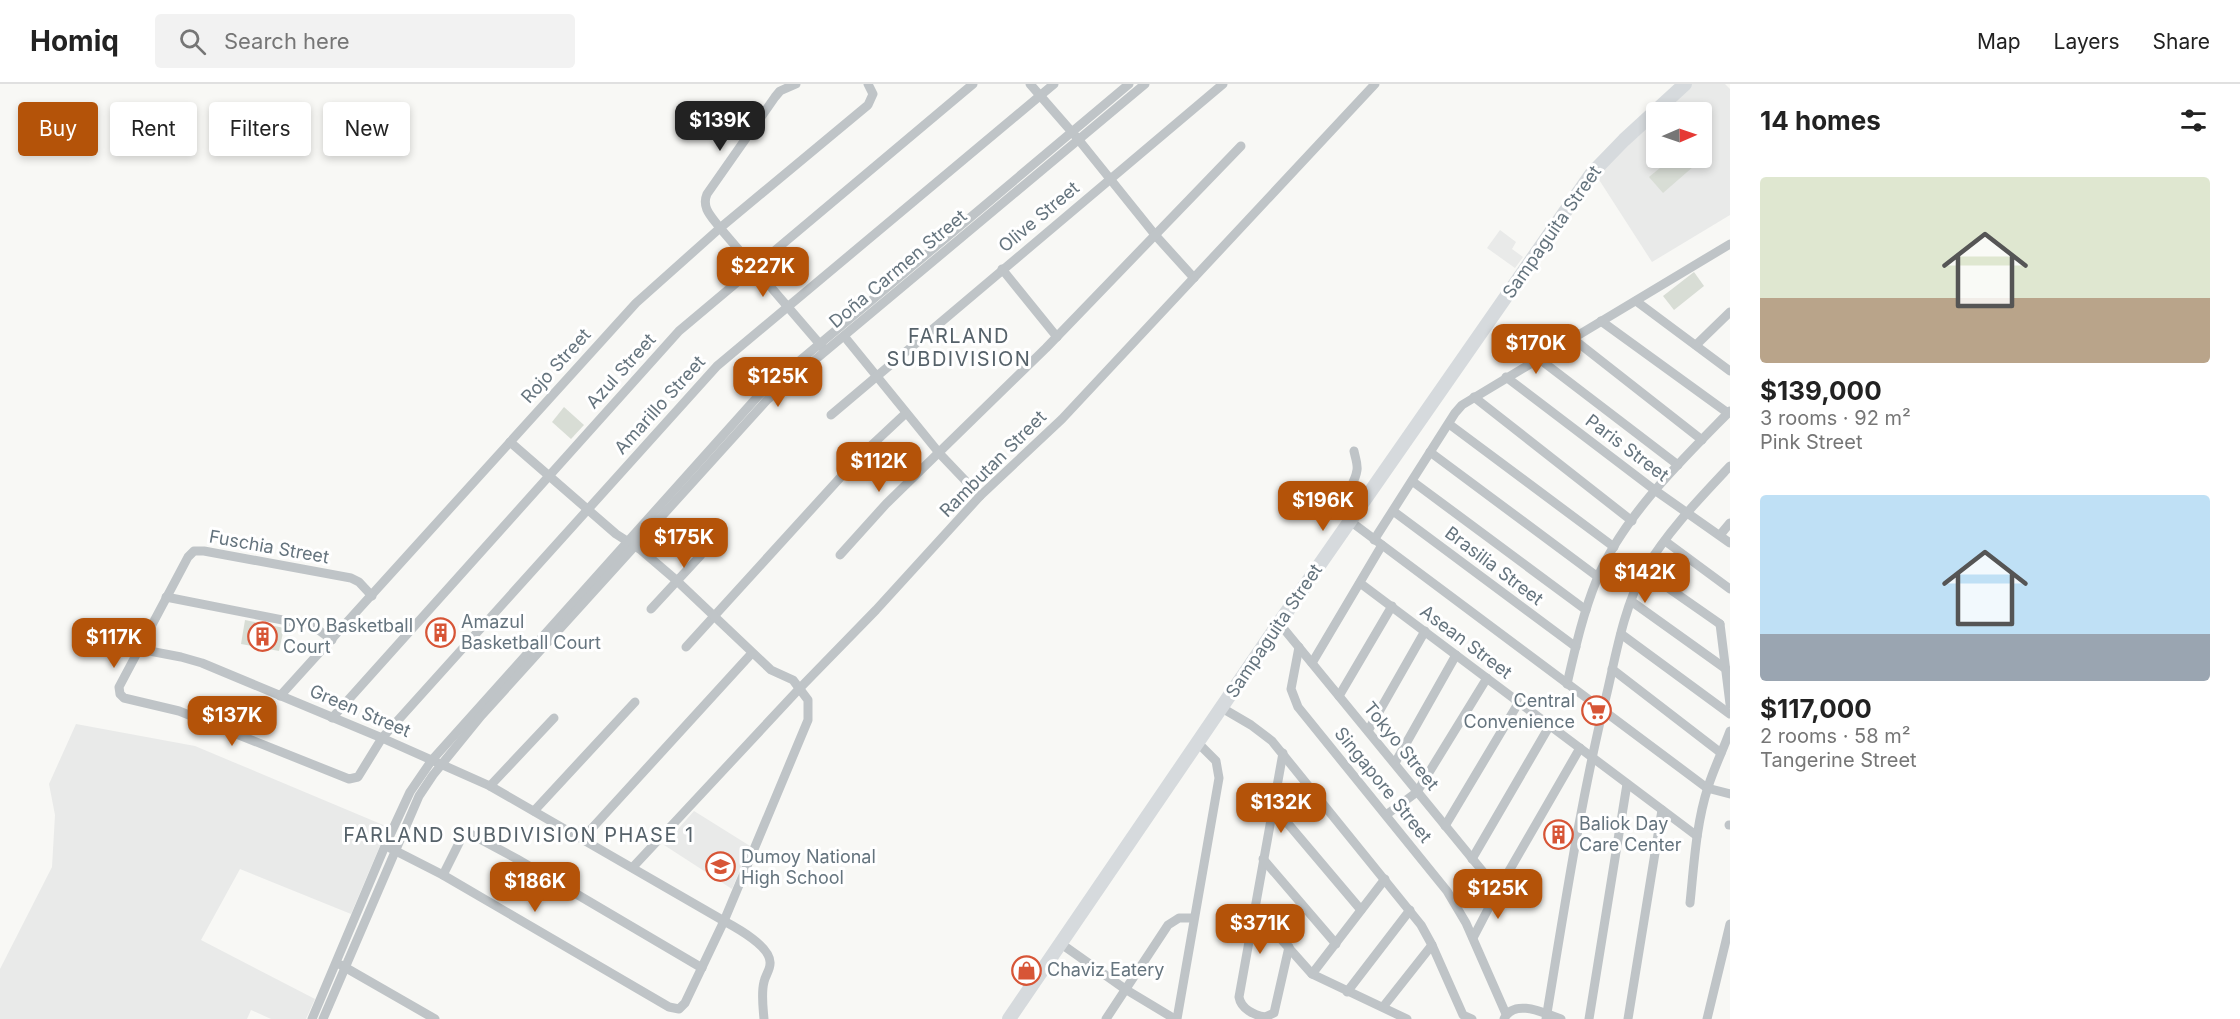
<!DOCTYPE html>
<meta charset="utf-8">
<style>
:root{--surface:#fff;--page:#f2f2f2;--text:#222;--muted:#767676;--line:#e0e0e0;--accent:#b45309}
body{margin:0;font-family:Inter,sans-serif;background:var(--page);color:var(--text);height:100vh;display:flex;flex-direction:column;font-size:22px;white-space:nowrap}
*{box-sizing:border-box;margin:0}
p{font-size:20px;color:var(--muted)}
.icon{flex:none;width:33px;height:33px;fill:none;stroke:currentColor;stroke-width:2;stroke-linecap:round;stroke-linejoin:round}
.map{position:relative;flex:1;overflow:hidden}
.side{display:flex;flex-direction:column;background:var(--surface);width:510px}
.side>*{flex:none}
.top-card{position:absolute;left:18px;top:18px;width:570px;height:54px;display:flex;gap:12px}
.needle{width:39px;rotate:88deg}
.tools{position:absolute;left:1646px;top:18px;display:grid;gap:12px}
.tools a{display:grid;place-items:center;width:66px;height:66px;border-radius:6px;background:var(--surface);box-shadow:0 3px 9px #0003;font-size:30px}
.price{position:absolute;translate:-50% -51px;padding:0 14px;border-radius:12px;background:var(--accent);color:#fff;font-size:20px;line-height:39px;filter:drop-shadow(0 2px 3px #0008)}
.price::after{content:'';position:absolute;left:50%;top:36px;width:18px;height:14px;margin-left:-9px;background:inherit;clip-path:polygon(0 0,100% 0,50% 100%)}
.price.active{background:#222;color:#fff}
ul{padding:0;list-style:none}
li{display:grid;align-content:center;gap:12px;height:318px;padding:0 30px}
li span{display:grid;place-items:center;height:186px;border-radius:6px;color:#555}
li>.icon{margin-inline-start:auto}
span .icon{width:108px;height:108px;fill:#fffc;stroke-width:1}
li b{font-size:26px}
h2{display:flex;justify-content:space-between;align-items:center;height:72px;padding:0 30px;font-size:26px}
.pill{padding:0 21px;border-radius:6px;background:var(--surface);box-shadow:0 3px 9px #0003;font-size:21px;line-height:54px}
.pill.active{background:var(--accent);color:#fff}
header{display:flex;align-items:center;gap:36px;box-sizing:border-box;height:84px;padding:0 30px;background:var(--surface);border-bottom:2px solid var(--line)}
header strong{font-size:28px}
nav{display:flex;gap:33px;margin-inline-start:auto;font-size:21px}
.search{width:420px;height:54px;background:var(--page);display:flex;align-items:center;gap:15px;box-sizing:border-box;padding:0 21px;border-radius:6px;color:var(--muted);font-size:22px}
main{display:flex;flex:1;min-height:0}
.map>svg:first-child{display:block}
</style>
<header>
<strong>Homiq</strong>
<div class="search"><svg class="icon" aria-label="search" viewBox="0 0 24 24"><circle cx="10" cy="10" r="6"/><path d="M15 15l6 6"/></svg>Search here</div>
<nav><a>Map</a><a>Layers</a><a>Share</a></nav>
</header>
<main>
<div class="map">
<svg width="1730" height="935" viewBox="0 0 1730 935">
<rect width="100%" height="100%" fill="#f8f8f5"/>
<g fill="#e9eae9">
<polygon points="1691,0 1725,0 1730,5 1730,131 1652,178 1596,91 1656,31 1656,74 1701,74 1701,28 1659,28"/>
<polygon points="1500,146 1516,158 1512,165 1523,173 1515,184 1487,164"/>
<polygon points="76,640 195,662 388,743 351,830 240,785 201,856 315,915 306,935 271,935 251,926 247,935 0,935 0,885 52,783 55,731 49,700"/>
<polygon points="694,727 750,762 732,805 664,761"/>
</g>
<g fill="#d8ddd5">
<polygon points="1672,74 1687,74 1694,82 1663,109 1649,93"/>
<polygon points="1694,188 1704,202 1674,226 1663,212"/>
<polygon points="564,323 584,341 571,355 552,338"/>
<polygon points="245,536 284,544 279,567 241,560"/>
</g>
<g fill="none" stroke-linecap="round" stroke-linejoin="round">
<g stroke="#bfc4c7" stroke-width="9">
<path d="M796 0 780 7 775 13 707 110C701 124 712 133 720 144L824 265"/>
<polyline points="1030,0 1078,55 1156,152 1194,194"/>
<polyline points="1002,185 1057,253"/>
<polyline points="1636,217 1730,287"/>
<polyline points="1601,237 1728,329"/>
<polyline points="844,252 940,370 980,412"/>
<polyline points="1572,254 1702,356"/>
<polyline points="1696,261 1730,228"/>
<polyline points="1538,274 1678,381"/>
<polyline points="1506,293 1656,407 1730,459"/>
<polyline points="1474,313 1632,437"/>
<polyline points="831,331 1223,0"/>
<polyline points="1449,340 1614,463"/>
<path d="M1354 367C1355 373 1358 380 1357 386 1354 407 1338 406 1355 430"/>
<polyline points="1430,368 1598,493"/>
<polyline points="1412,397 1586,526"/>
<polyline points="1393,427 1576,563"/>
<polyline points="1350,437 1707,704 1730,710"/>
<polyline points="1720,451 1730,439"/>
<polyline points="1374,456 1455,329 1462,321 1730,160"/>
<polyline points="1665,457 1730,505"/>
<polyline points="840,471 886,420 1046,264 1241,62"/>
<polyline points="1644,487 1720,540"/>
<polyline points="1360,499 1697,752"/>
<polyline points="372,512 359,498 351,494 204,467 194,467 188,473 119,603 120,610 124,614 179,627 349,695 358,693 382,654 717,282 1054,0"/>
<polyline points="166,513 313,542 332,556"/>
<polyline points="1631,517 1726,585"/>
<polyline points="651,525 701,471"/>
<polyline points="1279,539 1498,806"/>
<polyline points="1720,540 1730,620"/>
<polyline points="1621,550 1730,630"/>
<polyline points="686,563 859,373 906,329"/>
<polyline points="1299,563 1291,605 1298,623 1447,807 1466,839 1506,930"/>
<path d="M139 565 181 573 202 579 382 654 490 702 724 837C737 844 772 863 770 880 770 886 765 892 764 898 761 909 763 923 764 935"/>
<polyline points="1312,579 1382,461"/>
<polyline points="1612,585 1721,669"/>
<path d="M1567 600C1575 565 1583 529 1597 495 1624 431 1683 375 1730 327"/>
<polyline points="280,612 636,219 720,144 868,21 873,10 868,0"/>
<polyline points="1339,612 1392,522"/>
<polyline points="1222,624 1251,641 1272,657 1421,841 1432,861 1463,931 1472,935"/>
<polyline points="332,634 679,247 973,0"/>
<polyline points="1368,647 1425,547"/>
<path d="M1283 669 1239 913C1241 925 1254 931 1265 933L1274 929 1289 863"/>
<polyline points="1395,679 1456,571"/>
<polyline points="490,702 554,634"/>
<polyline points="1273,722 1361,826"/>
<polyline points="534,727 635,618"/>
<polyline points="1386,731 1417,708 1487,594"/>
<polyline points="1729,741 1730,741"/>
<polyline points="1445,742 1519,618"/>
<polyline points="583,754 752,569"/>
<polyline points="390,764 443,791 669,923 679,925 685,919 724,837 808,636 808,616 793,596 771,586 676,496 641,466 616,450 510,358"/>
<polyline points="1263,775 1336,860"/>
<polyline points="1472,775 1550,641"/>
<polyline points="633,783 799,605 876,526 980,412 1062,335 1375,0"/>
<polyline points="443,791 465,747 517,775 702,884"/>
<path d="M1690 819C1694 781 1696 740 1708 703 1714 684 1723 666 1730 647"/>
<polyline points="1255,826 1312,890 1407,935"/>
<polyline points="1473,854 1498,806 1580,664"/>
<polyline points="1060,859 1125,905 1175,935"/>
<polyline points="341,881 435,935"/>
<polyline points="1312,890 1385,795"/>
<polyline points="1347,908 1410,826"/>
<polyline points="1383,923 1432,861"/>
<polyline points="312,935 385,762 410,708 432,676 759,311 1129,0"/>
<polyline points="323,935 419,712 433,691 481,632 767,316 1145,0"/>
<polyline points="1106,935 1168,841 1179,834 1194,834"/>
<polyline points="1177,935 1219,694 1216,677 1198,659"/>
<path d="M1504 935C1514 914 1544 929 1561 935"/>
<path d="M1546 935C1564 827 1580 719 1606 613 1616 571 1623 526 1644 487 1667 448 1699 415 1730 382"/>
<polyline points="1589,935 1627,700"/>
<polyline points="1628,935 1662,726"/>
<polyline points="1707,935 1730,840"/>
</g>
<polyline stroke="#d6dadd" stroke-width="14" points="1009,935 1279,539 1592,89 1624,56 1685,0"/>
</g>
<defs>
<symbol id="building-ring" viewBox="-11 -11 22 22"><circle r="9.5" fill="#fff" stroke="#d75536" stroke-width="1.5"/><path d="M-4-6H4V6H1V3H-1V6H-4ZM-2.5-4.3h1.7v1.8h-1.7ZM.8-4.3h1.7v1.8H.8ZM-2.5-1h1.7V.8h-1.7ZM.8-1h1.7V.8H.8Z" fill="#d75536"/></symbol>
<symbol id="supermarket-ring" viewBox="-11 -11 22 22"><circle r="9.5" fill="#fff" stroke="#d75536" stroke-width="1.5"/><path d="M-6-5.5h2.5l.6 2H6L4.5 2H-2.5L-4.4-4H-6ZM-1.5 3.2a1.3 1.3 0 1 0 .1 0ZM3 3.2a1.3 1.3 0 1 0 .1 0Z" fill="#d75536"/></symbol>
<symbol id="school-ring" viewBox="-11 -11 22 22"><circle r="9.5" fill="#fff" stroke="#d75536" stroke-width="1.5"/><path d="M0-5L7-2L0 1L-7-2ZM-4 1L0 2.5L4 1V4Q0 6-4 4Z" fill="#d75536"/></symbol>
<symbol id="shop-ring" viewBox="-11 -11 22 22"><circle r="9.5" fill="#fff" stroke="#d75536" stroke-width="1.5"/><path d="M-5-2.5h2.3a2.7 3.5 0 0 1 5.4 0H5L5.5 6h-11ZM-1.5-2.5h3a1.5 2.3 0 0 0-3 0Z" fill="#d75536"/></symbol>
</defs>
<g fill-rule="evenodd">
<use href="#building-ring" x="424" y="532" width="33" height="33"/>
<use href="#building-ring" x="246" y="536" width="33" height="33"/>
<use href="#supermarket-ring" x="1580" y="610" width="33" height="33"/>
<use href="#building-ring" x="1542" y="734" width="33" height="33"/>
<use href="#school-ring" x="704" y="766" width="33" height="33"/>
<use href="#shop-ring" x="1010" y="870" width="33" height="33"/>
</g>
<g text-anchor="middle" stroke-width="6" stroke-linejoin="round" paint-order="stroke">
<g font-size="18" fill="#65747e" stroke="#fff">
<text transform="translate(1039 133) rotate(-40)" y="6">Olive Street</text>
<text transform="translate(1552 148) rotate(-55)" y="6">Sampaguita Street</text>
<text transform="translate(898 185) rotate(-40)" y="6">Doña Carmen Street</text>
<text transform="translate(556 282) rotate(-48)" y="6">Rojo Street</text>
<text transform="translate(621 287) rotate(-48)" y="6">Azul Street</text>
<text transform="translate(660 321) rotate(-48)" y="6">Amarillo Street</text>
<text transform="translate(1627 364) rotate(37)" y="6">Paris Street</text>
<text transform="translate(993 380) rotate(-45)" y="6">Rambutan Street</text>
<text transform="translate(269 463) rotate(10)" y="6">Fuschia Street</text>
<text transform="translate(1494 482) rotate(37)" y="6">Brasilia Street</text>
<text transform="translate(1274 547) rotate(-56)" y="6">Sampaguita Street</text>
<text transform="translate(1466 558) rotate(37)" y="6">Asean Street</text>
<text transform="translate(360 627) rotate(23)" y="6">Green Street</text>
<text transform="translate(1401 662) rotate(51)" y="6">Tokyo Street</text>
<text transform="translate(1383 701) rotate(51)" y="6">Singapore Street</text>
</g>
<g font-size="18" fill="#65747e" stroke="#fff" text-anchor="start">
<text x="461" y="544">Amazul<tspan x="461" dy="21">Basketball Court</tspan></text>
<text x="283" y="548">DYO Basketball<tspan x="283" dy="21">Court</tspan></text>
<text x="1575" y="623" text-anchor="end">Central<tspan x="1575" dy="21">Convenience</tspan></text>
<text x="1579" y="746">Baliok Day<tspan x="1579" dy="21">Care Center</tspan></text>
<text x="741" y="779">Dumoy National<tspan x="741" dy="21">High School</tspan></text>
<text x="1047" y="892">Chaviz Eatery</text>
</g>
<g font-size="20" letter-spacing="1.5" fill="#56626a" stroke="#fff">
<text x="959" y="259">FARLAND<tspan x="959" dy="23">SUBDIVISION</tspan></text>
<text x="519" y="758">FARLAND SUBDIVISION PHASE 1</text>
</g>
</g>
</svg>
<div class="tools">
<a><svg class="needle" viewBox="-14 -14 28 28"><path d="M0-13l5 13h-10z" fill="#e53935"/><path d="M0 13l5-13h-10z" fill="#767676"/></svg></a>
</div>
<b class="price active" style="left:720px;top:68px">$139K</b>
<b class="price" style="left:763px;top:214px">$227K</b>
<b class="price" style="left:1536px;top:291px">$170K</b>
<b class="price" style="left:778px;top:324px">$125K</b>
<b class="price" style="left:879px;top:409px">$112K</b>
<b class="price" style="left:1323px;top:448px">$196K</b>
<b class="price" style="left:684px;top:485px">$175K</b>
<b class="price" style="left:1645px;top:520px">$142K</b>
<b class="price" style="left:114px;top:585px">$117K</b>
<b class="price" style="left:232px;top:663px">$137K</b>
<b class="price" style="left:1281px;top:750px">$132K</b>
<b class="price" style="left:535px;top:829px">$186K</b>
<b class="price" style="left:1498px;top:836px">$125K</b>
<b class="price" style="left:1260px;top:871px">$371K</b>
<div class="top-card">
<a class="pill active">Buy</a>
<a class="pill">Rent</a>
<a class="pill">Filters</a>
<a class="pill">New</a>
</div>
</div>
<section class="side">
<h2>14 homes<svg class="icon" aria-label="filters" viewBox="0 0 24 24"><path d="M4 7h16M4 17h16"/><circle cx="9" cy="7" r="2"/><circle cx="15" cy="17" r="2"/></svg></h2>
<ul>
<li><span style="background:linear-gradient(#dfe7d0 65%,#b9a48a 0)"><svg class="icon" aria-label="home" viewBox="0 0 24 24"><path d="M3 11l9-7 9 7M6 9v11h12V9"/></svg></span><div><b>$139,000</b><p>3 rooms · 92 m²</p><p>Pink Street</p></div></li>
<li><span style="background:linear-gradient(#bfe0f5 75%,#9aa5b1 0)"><svg class="icon" aria-label="home" viewBox="0 0 24 24"><path d="M3 11l9-7 9 7M6 9v11h12V9"/></svg></span><div><b>$117,000</b><p>2 rooms · 58 m²</p><p>Tangerine Street</p></div></li>
</ul>
</section>
</main>
